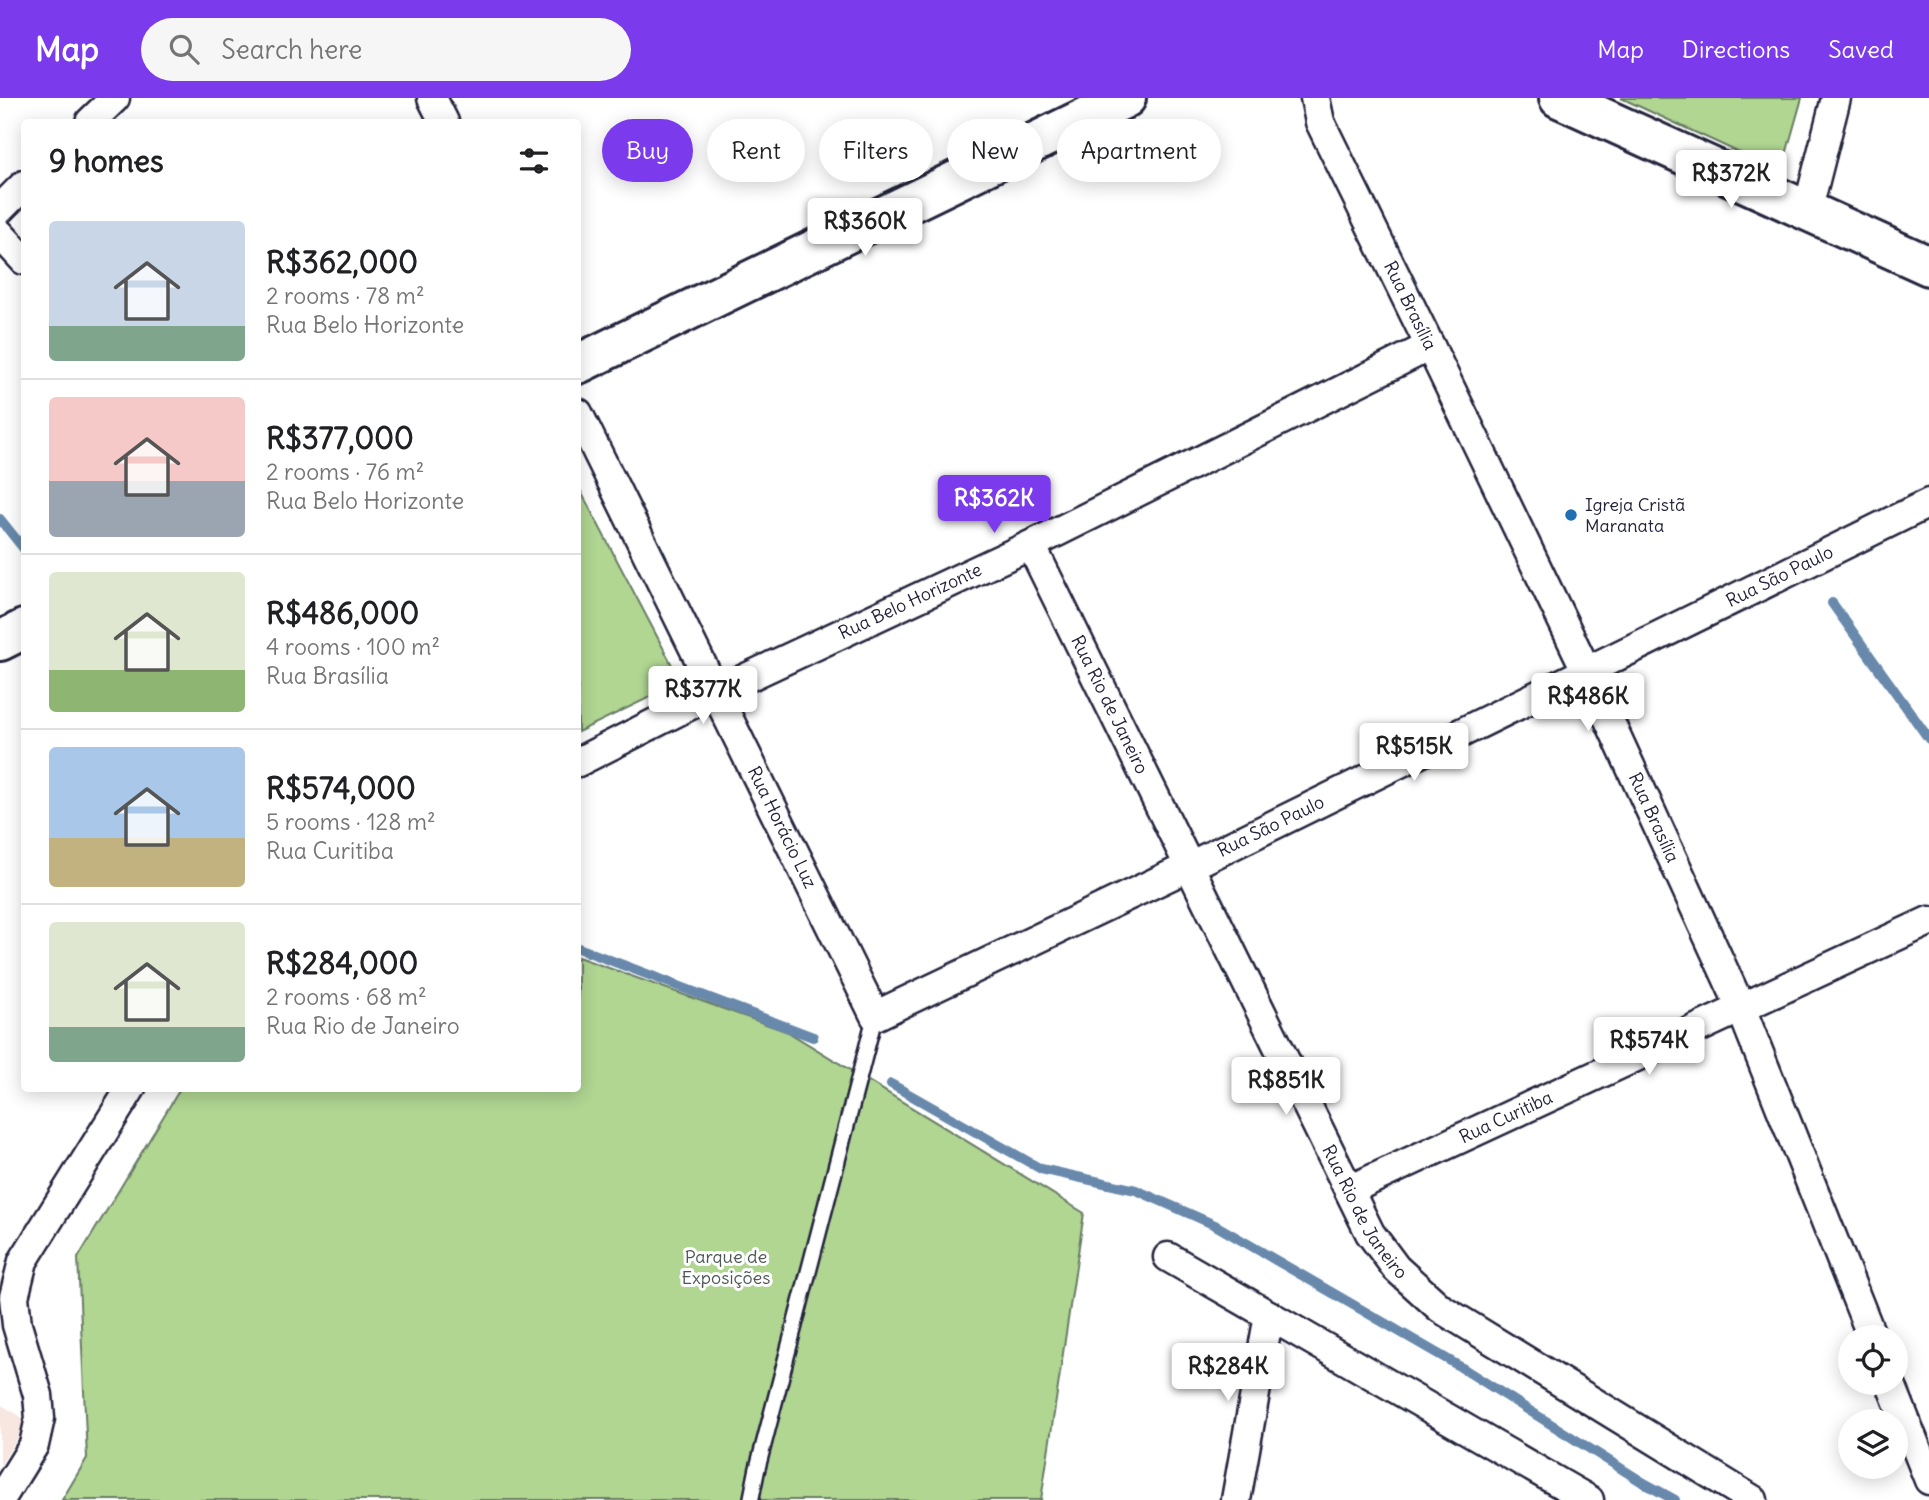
<!DOCTYPE html>
<meta charset="utf-8">
<style>
:root{--surface:#fff;--page:#f6f6f6;--text:#202124;--muted:#757577;--line:#e0e0e0;--accent:#7c3aed}
body{margin:0;font-family:Delius,sans-serif;background:var(--page);color:var(--text);height:100vh;display:flex;flex-direction:column;font-size:26px;white-space:nowrap}
*{box-sizing:border-box;margin:0}
p{font-size:23px;color:var(--muted)}
.icon{flex:none;width:38px;height:38px;fill:none;stroke:currentColor;stroke-width:2;stroke-linecap:round;stroke-linejoin:round}
.map{position:relative;flex:1;overflow:hidden}
.drawer{position:absolute;left:21px;top:21px;width:560px;height:973px;display:flex;flex-direction:column;background:var(--surface);border-radius:7px;box-shadow:0 4px 18px #0003}
.drawer>*{flex:none}
.hud{position:absolute;left:602px;top:21px;width:665px;height:63px;display:flex;gap:14px}
.buttons{position:absolute;left:1838px;top:1227px;display:grid;gap:14px}
.buttons a{display:grid;place-items:center;width:70px;height:70px;border-radius:50%;background:var(--surface);box-shadow:0 4px 18px #0003;font-size:35px}
.price{position:absolute;translate:-50% -60px;padding:0 16px;border-radius:7px;background:#fff;color:#222;font-size:23px;line-height:46px;filter:drop-shadow(0 2px 4px #0008)}
.price::after{content:'';position:absolute;left:50%;top:42px;width:21px;height:16px;margin-left:-10px;background:inherit;clip-path:polygon(0 0,100% 0,50% 100%)}
.price.selected{background:var(--accent);color:#fff}
ul{padding:0;list-style:none}
li{display:flex;align-items:center;gap:21px;height:175px;padding:0 28px}
li+li{border-top:2px solid var(--line)}
li span{display:grid;place-items:center;flex:none;width:196px;height:140px;border-radius:7px;color:#555}
li>.icon{margin-inline-start:auto}
span .icon{width:84px;height:84px;fill:#fffc;stroke-width:1}
li b{font-size:30px}
h2{display:flex;justify-content:space-between;align-items:center;height:84px;padding:0 28px;font-size:30px}
.tag{padding:0 24px;border-radius:32px;background:var(--surface);box-shadow:0 4px 18px #0003;font-size:24px;line-height:63px}
.tag.selected{background:var(--accent);color:#fff}
header{display:flex;align-items:center;gap:42px;box-sizing:border-box;height:98px;padding:0 35px;background:var(--accent);color:#fff}
header strong{font-size:33px}
nav{display:flex;gap:38px;margin-inline-start:auto;font-size:24px}
.search{width:490px;height:63px;background:var(--page);display:flex;align-items:center;gap:18px;box-sizing:border-box;padding:0 24px;border-radius:38px;color:var(--muted);font-size:26px}
.map>svg:first-child{display:block}
</style>
<header>
<strong>Map</strong>
<div class="search"><svg class="icon" aria-label="search" viewBox="0 0 24 24"><circle cx="10" cy="10" r="6"/><path d="M15 15l6 6"/></svg>Search here</div>
<nav><a>Map</a><a>Directions</a><a>Saved</a></nav>
</header>
<div class="map">
<svg width="1929" height="1402" viewBox="0 0 1929 1402">
<rect width="100%" height="100%" fill="#fff"/>
<filter id="ink" filterUnits="userSpaceOnUse"><feTurbulence type="fractalNoise" baseFrequency=".0143" numOctaves="2"/><feDisplacementMap in="SourceGraphic" scale="14" xChannelSelector="R" yChannelSelector="G"/><feConvolveMatrix kernelMatrix="1 2 1 2 8 2 1 2 1" color-interpolation-filters="sRGB"/></filter>
<g filter="url(#ink)">
<polygon fill="#f7e7e0" points="0,1306 28,1323 0,1368"/>
<g fill="#b0d692" stroke="#697c66" stroke-width="2">
<polygon points="1621,0 1802,0 1781,74"/>
<polygon points="578,388 681,584 578,634"/>
<polygon points="578,859 788,934 1084,1115 1041,1402 62,1402 87,1360 78,1160 180,991 578,990"/>
</g>
<g fill="none" stroke-linecap="round" stroke-linejoin="round">
<g stroke="#6889ab" stroke-width="10">
<polyline points="0,421 24,451"/>
<polyline points="1832,505 1929,641"/>
<polyline points="578,850 813,939"/>
<polyline points="891,986 1041,1071 1136,1092 1215,1127 1459,1268 1644,1385 1675,1402"/>
</g>
<defs>
<polyline id="lane" points="751,1402 757,1372 875,918"/>
<g id="street">
<polyline points="432,0 444,24"/>
<path id="s1" d="M1315 0 1320 24 1430 248 1587 574 1741 910 1872 1239"/>
<polyline points="90,24 115,0"/>
<polyline points="0,111 24,87"/>
<polyline points="1807,114 1836,0"/>
<polyline points="0,136 24,162"/>
<path id="s2" d="M578 315 875 918 1190 768 1929 405"/>
<path id="s3" d="M1031 447 1370 1135 1396 1170 1440 1210 1753 1402"/>
<path id="s4" d="M578 664 714 595 1031 447 1430 248"/>
<path id="s5" d="M1349 1092 1929 823"/>
<polyline points="1168,1159 1589,1402"/>
<polyline points="1890,1284 1929,1382"/>
<polyline points="0,1402 34,1347 40,1320 38,1297 17,1227 14,1199 23,1163 131,990"/>
<polyline points="1236,1402 1269,1217"/>
</g>
<g id="secondary">
<polyline points="1559,0 1929,168"/>
<polyline points="578,266 1126,0"/>
<polyline points="0,543 24,531"/>
</g>
</defs>
<use href="#lane" stroke="#22223b" stroke-width="19"/>
<use href="#street" stroke="#22223b" stroke-width="33"/>
<use href="#secondary" stroke="#22223b" stroke-width="44"/>
<use href="#lane" stroke="#fff" stroke-width="14"/>
<use href="#street" stroke="#fff" stroke-width="28"/>
<use href="#secondary" stroke="#fff" stroke-width="38"/>
</g>
</g>
<circle fill="#1f6fb2" stroke="#fff" stroke-width="2.5" cx="1571" cy="417" r="7"/>
<g text-anchor="middle" stroke-width="6" stroke-linejoin="round" paint-order="stroke">
<g font-size="18" fill="#22223b" stroke="#fff">
<text dy="6" stroke="none"><textPath href="#s1" startOffset="229">Rua Brasília</textPath></text>
<text dy="6" stroke="none"><textPath href="#s2" startOffset="1678">Rua São Paulo</textPath></text>
<text dy="6" stroke="none"><textPath href="#s4" startOffset="369">Rua Belo Horizonte</textPath></text>
<text dy="6" stroke="none"><textPath href="#s3" startOffset="178">Rua Rio de Janeiro</textPath></text>
<text dy="6" stroke="none"><textPath href="#s1" startOffset="796">Rua Brasília</textPath></text>
<text dy="6" stroke="none"><textPath href="#s2" startOffset="1111">Rua São Paulo</textPath></text>
<text dy="6" stroke="none"><textPath href="#s2" startOffset="462">Rua Horácio Luz</textPath></text>
<text dy="6" stroke="none"><textPath href="#s5" startOffset="173">Rua Curitiba</textPath></text>
<text dy="6" stroke="none"><textPath href="#s3" startOffset="746">Rua Rio de Janeiro</textPath></text>
</g>
<g font-size="18" fill="#22223b" stroke="#fff" text-anchor="start">
<text x="1585" y="413">Igreja Cristã<tspan x="1585" dy="21">Maranata</tspan></text>
</g>
<g font-size="18" fill="#4d5855" stroke="#fff">
<text x="726" y="1165">Parque de<tspan x="726" dy="21">Exposições</tspan></text>
</g>
</g>
</svg>
<div class="buttons">
<a><svg class="icon" aria-label="locate" viewBox="0 0 24 24"><circle cx="12" cy="12" r="6"/><path d="M12 2v4M12 18v4M2 12h4M18 12h4"/></svg></a>
<a><svg class="icon" aria-label="layers" viewBox="0 0 24 24"><path d="M12 4l9 5-9 5-9-5zM3 14l9 5 9-5"/></svg></a>
</div>
<b class="price" style="left:1731px;top:112px">R$372K</b>
<b class="price" style="left:865px;top:160px">R$360K</b>
<b class="price selected" style="left:994px;top:437px">R$362K</b>
<b class="price" style="left:703px;top:628px">R$377K</b>
<b class="price" style="left:1588px;top:635px">R$486K</b>
<b class="price" style="left:1414px;top:685px">R$515K</b>
<b class="price" style="left:1649px;top:979px">R$574K</b>
<b class="price" style="left:1286px;top:1019px">R$851K</b>
<b class="price" style="left:1228px;top:1305px">R$284K</b>
<div class="hud">
<a class="tag selected">Buy</a>
<a class="tag">Rent</a>
<a class="tag">Filters</a>
<a class="tag">New</a>
<a class="tag">Apartment</a>
</div>
<section class="drawer">
<h2>9 homes<svg class="icon" aria-label="filters" viewBox="0 0 24 24"><path d="M4 7h16M4 17h16"/><circle cx="9" cy="7" r="2"/><circle cx="15" cy="17" r="2"/></svg></h2>
<ul>
<li><span style="background:linear-gradient(#c9d6e8 75%,#7fa58c 0)"><svg class="icon" aria-label="home" viewBox="0 0 24 24"><path d="M3 11l9-7 9 7M6 9v11h12V9"/></svg></span><div><b>R$362,000</b><p>2 rooms · 78 m²</p><p>Rua Belo Horizonte</p></div></li>
<li><span style="background:linear-gradient(#f6c9c9 60%,#9aa5b1 0)"><svg class="icon" aria-label="home" viewBox="0 0 24 24"><path d="M3 11l9-7 9 7M6 9v11h12V9"/></svg></span><div><b>R$377,000</b><p>2 rooms · 76 m²</p><p>Rua Belo Horizonte</p></div></li>
<li><span style="background:linear-gradient(#dfe7d0 70%,#8fb573 0)"><svg class="icon" aria-label="home" viewBox="0 0 24 24"><path d="M3 11l9-7 9 7M6 9v11h12V9"/></svg></span><div><b>R$486,000</b><p>4 rooms · 100 m²</p><p>Rua Brasília</p></div></li>
<li><span style="background:linear-gradient(#a9c7e8 65%,#c2b280 0)"><svg class="icon" aria-label="home" viewBox="0 0 24 24"><path d="M3 11l9-7 9 7M6 9v11h12V9"/></svg></span><div><b>R$574,000</b><p>5 rooms · 128 m²</p><p>Rua Curitiba</p></div></li>
<li><span style="background:linear-gradient(#dfe7d0 75%,#7fa58c 0)"><svg class="icon" aria-label="home" viewBox="0 0 24 24"><path d="M3 11l9-7 9 7M6 9v11h12V9"/></svg></span><div><b>R$284,000</b><p>2 rooms · 68 m²</p><p>Rua Rio de Janeiro</p></div></li>
</ul>
</section>
</div>
